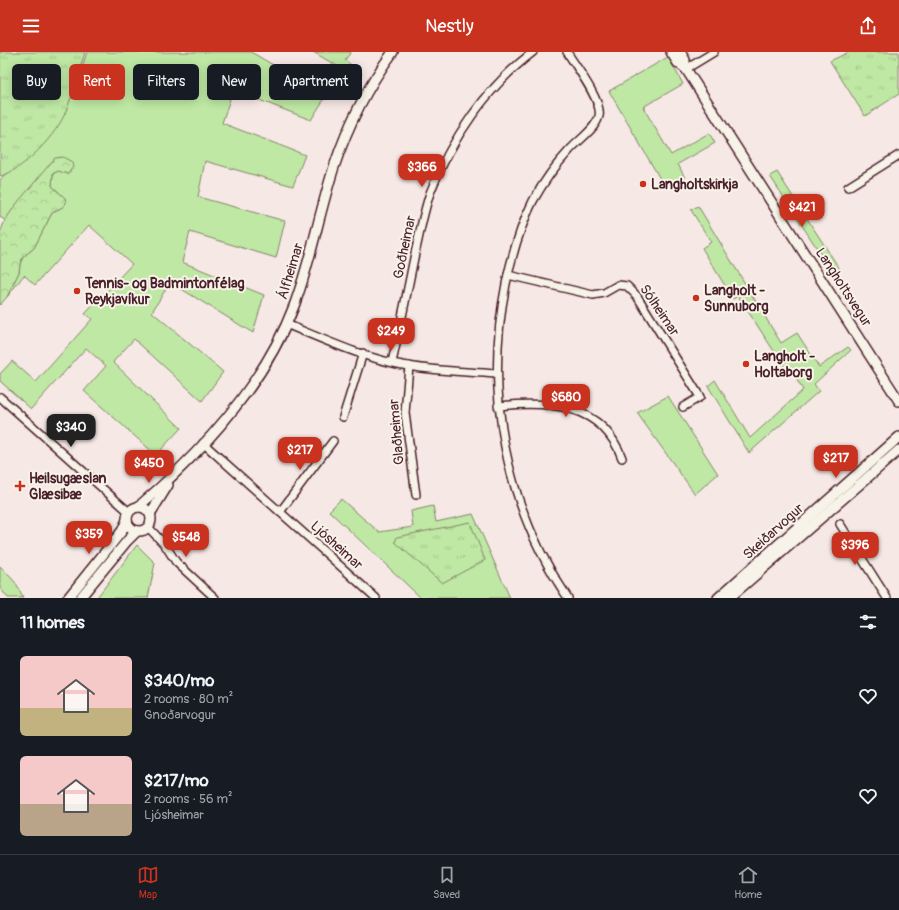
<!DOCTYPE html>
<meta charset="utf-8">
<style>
:root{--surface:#171b24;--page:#242831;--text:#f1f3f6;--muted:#9ea1a6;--line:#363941;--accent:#c8321e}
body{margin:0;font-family:Pangolin,sans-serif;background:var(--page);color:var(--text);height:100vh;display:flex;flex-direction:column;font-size:15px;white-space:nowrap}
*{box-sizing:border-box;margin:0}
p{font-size:13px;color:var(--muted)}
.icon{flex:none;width:22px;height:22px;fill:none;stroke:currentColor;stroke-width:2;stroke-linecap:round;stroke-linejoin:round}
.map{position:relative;height:546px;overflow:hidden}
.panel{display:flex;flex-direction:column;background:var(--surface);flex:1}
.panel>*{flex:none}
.banner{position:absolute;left:12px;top:12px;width:400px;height:36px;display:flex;gap:8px}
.price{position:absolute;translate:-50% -34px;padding:0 9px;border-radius:8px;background:var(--accent);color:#fff;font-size:13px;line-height:26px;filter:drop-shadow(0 1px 2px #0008)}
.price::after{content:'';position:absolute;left:50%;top:24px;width:12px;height:9px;margin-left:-6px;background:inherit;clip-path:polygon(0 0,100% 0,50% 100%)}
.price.active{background:#222;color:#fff}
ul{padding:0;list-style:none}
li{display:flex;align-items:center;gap:12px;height:100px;padding:0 20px}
li span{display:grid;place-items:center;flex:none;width:112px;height:80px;border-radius:6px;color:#555}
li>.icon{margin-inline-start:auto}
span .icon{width:48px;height:48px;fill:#fffc;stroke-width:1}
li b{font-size:17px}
h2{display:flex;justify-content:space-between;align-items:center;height:48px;padding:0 20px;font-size:17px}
.tag{padding:0 14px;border-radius:6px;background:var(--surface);box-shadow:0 2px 10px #0003;font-size:14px;line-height:36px}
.tag.active{background:var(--accent);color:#fff}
header{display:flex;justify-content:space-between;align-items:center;height:52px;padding:0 20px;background:var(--accent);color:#fff;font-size:18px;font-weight:600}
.tabs{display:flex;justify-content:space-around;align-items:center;height:56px;border-top:1px solid var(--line);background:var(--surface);font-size:11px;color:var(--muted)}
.tabs a{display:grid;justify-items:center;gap:2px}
.tabs .active{color:var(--accent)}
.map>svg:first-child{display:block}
</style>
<header><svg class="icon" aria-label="menu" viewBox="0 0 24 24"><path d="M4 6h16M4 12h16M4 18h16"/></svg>Nestly<svg class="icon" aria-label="share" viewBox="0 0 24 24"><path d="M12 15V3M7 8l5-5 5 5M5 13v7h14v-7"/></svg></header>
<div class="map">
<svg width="899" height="546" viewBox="0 0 899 546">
<defs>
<pattern id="forest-crowns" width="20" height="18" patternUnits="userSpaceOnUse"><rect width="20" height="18" fill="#bee8a4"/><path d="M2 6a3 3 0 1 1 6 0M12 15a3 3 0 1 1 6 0" fill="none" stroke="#a5c78d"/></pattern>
<pattern id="park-tufts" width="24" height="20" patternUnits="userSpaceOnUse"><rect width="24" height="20" fill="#bee8a4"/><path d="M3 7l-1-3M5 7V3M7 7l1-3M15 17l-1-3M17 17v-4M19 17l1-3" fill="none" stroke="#a5c78d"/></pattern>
</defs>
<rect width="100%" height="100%" fill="#f6e8e5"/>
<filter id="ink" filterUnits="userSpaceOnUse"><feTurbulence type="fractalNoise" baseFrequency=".025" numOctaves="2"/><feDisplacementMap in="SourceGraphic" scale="8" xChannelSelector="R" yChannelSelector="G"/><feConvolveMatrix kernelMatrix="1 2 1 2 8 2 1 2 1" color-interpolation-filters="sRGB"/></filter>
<g filter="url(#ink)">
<g fill="#bee8a4" stroke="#848468">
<polygon points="87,0 251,0 326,44 311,68 233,38 222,71 305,103 293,134 205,109 198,145 285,169 276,206 190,180 182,210 264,243 253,281 170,230 152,260 223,320 202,349 134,287 113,310 181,376 156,403 84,339 106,314 86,296 31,357 0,329 0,322 12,309 36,330 92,267 85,262 132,212 89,173 35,233 24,223 7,245 19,220 20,212 23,205 34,196 52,161 64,154 66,150 65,146 52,134 53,122 58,119 64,119 55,106 5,168 0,165 0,128 73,44"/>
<polygon points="313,0 351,0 345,8 362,22 358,26"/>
<polygon points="668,5 683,32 643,55 671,103 709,81 715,91 678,112 685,126 666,137 609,39"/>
<polygon points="777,120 841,219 833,221 770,124"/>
<polygon points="698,154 781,291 797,281 819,315 848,295 851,298 814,332 819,339 749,401 708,334 715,328 750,386 803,338 790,317 787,319 738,244 733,247 702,196 711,190 691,158"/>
<polygon points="668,344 718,422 695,442 637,361"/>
<polygon points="341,447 379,480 413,475 411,459 433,454 436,470 473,462 510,546 421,546 329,459"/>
<polygon points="137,493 155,511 148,546 100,546 98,544"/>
<polygon points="0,514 15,530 23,546 8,546 0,536"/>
</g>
<polygon fill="url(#forest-crowns)" stroke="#848468" points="63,105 72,110 73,115 68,122 58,119 53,122 52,134 65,146 66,150 64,154 52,161 34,196 23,205 20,212 19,220 7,245 0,253 0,181 5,168 18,150 55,106"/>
<g fill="url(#park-tufts)" stroke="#848468">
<path d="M0 0H85C79 19 74 40 66 59 58 81 23 119 0 124Z"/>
<polygon points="849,0 899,0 899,42 865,64 830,9"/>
<polygon points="470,470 485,508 442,531 395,490 397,485"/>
</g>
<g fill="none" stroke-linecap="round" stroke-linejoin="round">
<defs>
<g id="minor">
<path d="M567 0C575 13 603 50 599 64 596 77 577 89 568 100 554 115 543 131 533 149 520 175 512 203 506 232 484 341 505 454 568 546"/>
<polyline points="686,17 714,0"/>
<polyline points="848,135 899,103"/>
<polyline points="508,223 593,243 604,241 618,233 627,234 637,244 700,345 683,355"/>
<path d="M286 272C325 288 366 307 408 314 437 319 468 320 497 322"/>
<path d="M392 310C400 276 407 241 414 206 419 185 423 162 430 141 451 87 487 35 533 0"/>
<polyline points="409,314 405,361 416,443"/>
<polyline points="0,345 129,460"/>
<path d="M498 354C549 349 602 351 622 406"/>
<polyline points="343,365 363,301"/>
<polyline points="203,391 376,546"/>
<polyline points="280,460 333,389"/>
<polyline points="840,472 887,546"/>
<polyline points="148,475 165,493 176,510 215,546"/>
</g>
<g id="tertiary">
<polyline points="671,0 678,11 686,17 899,349"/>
<polyline points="680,0 685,8 685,16"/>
<path d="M138 455C201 401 264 333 294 254 311 209 319 161 334 115 348 73 367 35 393 0"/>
<circle cx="139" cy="467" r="12"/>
<polyline points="150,462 168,433"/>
<polyline points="68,546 122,479 127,468"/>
<polyline points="80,546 127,489 137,479"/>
<polyline points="718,546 899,385"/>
<polyline points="729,546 899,398"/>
</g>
</defs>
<use href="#minor" stroke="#4a1f2b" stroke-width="10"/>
<use href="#tertiary" stroke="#4a1f2b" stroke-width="12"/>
<use href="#minor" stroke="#f7f3e8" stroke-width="7"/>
<use href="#tertiary" stroke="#f7f3e8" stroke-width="9"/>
</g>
</g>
<g fill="#c8321e" stroke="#f7f3e8" stroke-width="1.5">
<circle cx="643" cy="132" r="4"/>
<circle cx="77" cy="239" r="4"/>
<circle cx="696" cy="246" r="4"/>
<circle cx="746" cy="312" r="4"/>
<path d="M18 428h4v4h4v4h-4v4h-4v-4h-4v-4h4z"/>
</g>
<g text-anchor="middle" stroke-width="4" stroke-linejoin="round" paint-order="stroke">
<g font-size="14" font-weight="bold" fill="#4a1f2b" stroke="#f7f3e8" text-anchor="start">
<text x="651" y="137">Langholtskirkja</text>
<text x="85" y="236">Tennis- og Badmintonfélag<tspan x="85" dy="16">Reykjavíkur</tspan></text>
<text x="704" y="243">Langholt -<tspan x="704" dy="16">Sunnuborg</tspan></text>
<text x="754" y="309">Langholt -<tspan x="754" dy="16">Holtaborg</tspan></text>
<text x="29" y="431">Heilsugæslan<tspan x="29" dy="16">Glæsibæ</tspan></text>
</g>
<g font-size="14" fill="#4a1f2b" stroke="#f7f3e8">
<text transform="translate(404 195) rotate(-78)" y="5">Goðheimar</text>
<text transform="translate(290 219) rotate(-73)" y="5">Álfheimar</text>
<text transform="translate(844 235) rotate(57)" y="5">Langholtsvegur</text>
<text transform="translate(660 258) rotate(56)" y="5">Sólheimar</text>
<text transform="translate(396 380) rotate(-95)" y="5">Glaðheimar</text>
<text transform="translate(773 479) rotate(-42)" y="5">Skeiðarvogur</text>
<text transform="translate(337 493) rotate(42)" y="5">Ljósheimar</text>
</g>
</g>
</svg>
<b class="price" style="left:422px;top:136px">$366</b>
<b class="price" style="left:802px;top:176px">$421</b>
<b class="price" style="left:391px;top:300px">$249</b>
<b class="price" style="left:566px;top:366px">$680</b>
<b class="price active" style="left:71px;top:396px">$340</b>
<b class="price" style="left:300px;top:419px">$217</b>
<b class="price" style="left:836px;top:427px">$217</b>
<b class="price" style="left:149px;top:432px">$450</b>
<b class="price" style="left:89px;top:503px">$359</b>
<b class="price" style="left:186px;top:506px">$548</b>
<b class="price" style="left:855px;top:514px">$396</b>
<div class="banner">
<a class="tag">Buy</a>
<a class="tag active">Rent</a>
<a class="tag">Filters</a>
<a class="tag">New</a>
<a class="tag">Apartment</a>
</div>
</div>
<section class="panel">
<h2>11 homes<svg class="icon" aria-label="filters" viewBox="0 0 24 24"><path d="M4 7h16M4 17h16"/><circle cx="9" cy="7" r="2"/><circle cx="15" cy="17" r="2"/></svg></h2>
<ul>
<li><span style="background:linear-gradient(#f6c9c9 65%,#c2b280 0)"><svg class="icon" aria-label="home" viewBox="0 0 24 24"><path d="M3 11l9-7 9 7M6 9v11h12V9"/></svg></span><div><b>$340/mo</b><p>2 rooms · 80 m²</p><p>Gnoðarvogur</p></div><svg class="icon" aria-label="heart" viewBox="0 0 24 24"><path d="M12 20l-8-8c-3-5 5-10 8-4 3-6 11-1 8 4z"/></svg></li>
<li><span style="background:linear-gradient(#f6c9c9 60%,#b9a48a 0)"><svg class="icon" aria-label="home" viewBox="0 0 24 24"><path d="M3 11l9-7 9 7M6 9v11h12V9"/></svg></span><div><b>$217/mo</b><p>2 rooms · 56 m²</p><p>Ljósheimar</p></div><svg class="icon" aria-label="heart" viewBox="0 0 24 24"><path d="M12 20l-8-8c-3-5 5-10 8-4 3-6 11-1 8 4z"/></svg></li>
</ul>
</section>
<nav class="tabs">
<a class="active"><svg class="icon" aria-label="map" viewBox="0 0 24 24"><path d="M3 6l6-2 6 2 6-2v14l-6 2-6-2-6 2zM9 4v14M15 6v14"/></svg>Map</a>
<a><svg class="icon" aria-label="saved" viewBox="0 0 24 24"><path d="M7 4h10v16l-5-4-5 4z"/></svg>Saved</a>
<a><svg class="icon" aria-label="home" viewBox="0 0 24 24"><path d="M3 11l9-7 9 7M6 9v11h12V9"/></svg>Home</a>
</nav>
